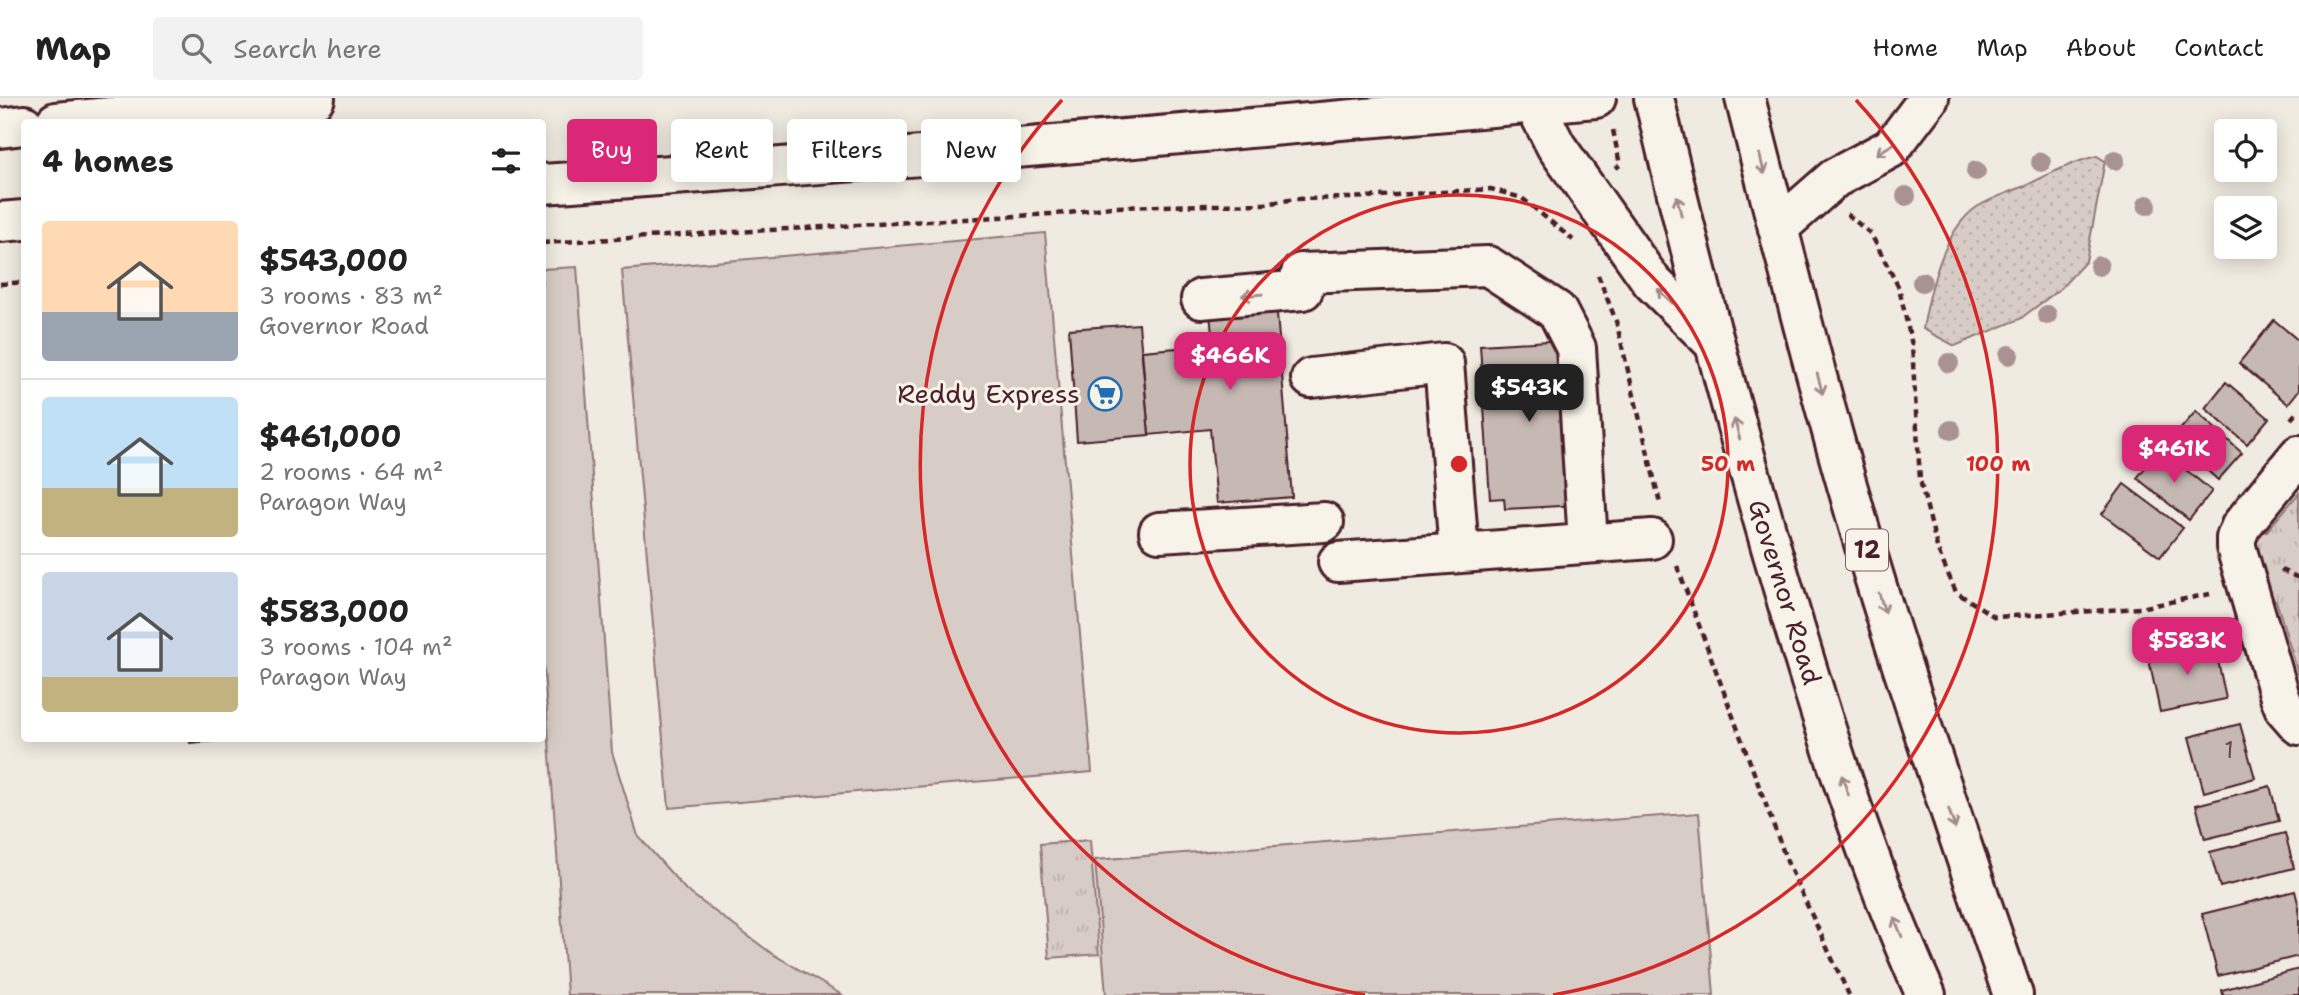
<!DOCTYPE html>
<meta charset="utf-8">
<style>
:root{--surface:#fff;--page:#f2f2f2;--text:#222;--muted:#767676;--line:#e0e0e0;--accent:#db2777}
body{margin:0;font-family:"Shantell Sans",sans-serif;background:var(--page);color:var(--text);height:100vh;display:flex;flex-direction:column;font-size:26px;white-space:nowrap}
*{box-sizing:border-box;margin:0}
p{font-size:23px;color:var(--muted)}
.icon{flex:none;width:38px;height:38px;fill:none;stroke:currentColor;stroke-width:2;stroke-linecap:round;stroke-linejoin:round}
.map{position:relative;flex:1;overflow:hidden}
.drawer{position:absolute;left:21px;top:21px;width:525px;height:623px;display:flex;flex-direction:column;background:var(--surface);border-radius:7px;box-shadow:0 4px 18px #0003}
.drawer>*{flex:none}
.banner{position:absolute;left:567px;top:21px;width:665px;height:63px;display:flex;gap:14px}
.fabs{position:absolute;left:2214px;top:21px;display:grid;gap:14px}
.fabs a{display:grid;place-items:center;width:63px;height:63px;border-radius:7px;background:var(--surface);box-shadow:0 4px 18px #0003;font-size:35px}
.price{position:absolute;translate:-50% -60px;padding:0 16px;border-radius:14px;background:var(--accent);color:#fff;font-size:23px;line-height:46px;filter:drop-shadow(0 2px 4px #0008)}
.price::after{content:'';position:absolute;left:50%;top:42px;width:21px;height:16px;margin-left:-10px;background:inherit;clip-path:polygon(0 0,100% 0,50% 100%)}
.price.current{background:#222;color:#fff}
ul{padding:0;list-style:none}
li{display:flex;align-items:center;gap:21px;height:175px;padding:0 21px}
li+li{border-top:2px solid var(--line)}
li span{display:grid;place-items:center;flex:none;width:196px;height:140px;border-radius:7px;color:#555}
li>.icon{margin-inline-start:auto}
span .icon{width:84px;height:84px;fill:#fffc;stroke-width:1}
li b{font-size:30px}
h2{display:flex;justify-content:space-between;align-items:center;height:84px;padding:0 21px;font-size:30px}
.pill{padding:0 24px;border-radius:7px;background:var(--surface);box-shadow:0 4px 18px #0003;font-size:24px;line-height:63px}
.pill.current{background:var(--accent);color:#fff}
header{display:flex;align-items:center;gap:42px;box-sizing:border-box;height:98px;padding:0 35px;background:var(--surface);border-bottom:2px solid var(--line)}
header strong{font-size:33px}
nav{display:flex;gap:38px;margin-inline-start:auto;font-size:24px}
.search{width:490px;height:63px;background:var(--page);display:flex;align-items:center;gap:18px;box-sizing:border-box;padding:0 24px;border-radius:7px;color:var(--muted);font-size:26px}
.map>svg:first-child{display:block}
</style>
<header>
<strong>Map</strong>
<div class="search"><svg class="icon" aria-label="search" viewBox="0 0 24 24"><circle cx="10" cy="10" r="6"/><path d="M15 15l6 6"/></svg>Search here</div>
<nav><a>Home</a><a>Map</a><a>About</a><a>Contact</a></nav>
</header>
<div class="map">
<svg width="2299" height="897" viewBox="0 0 2299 897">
<defs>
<pattern id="park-tufts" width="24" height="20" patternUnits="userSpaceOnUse" patternTransform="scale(1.75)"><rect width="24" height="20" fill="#d8cdc6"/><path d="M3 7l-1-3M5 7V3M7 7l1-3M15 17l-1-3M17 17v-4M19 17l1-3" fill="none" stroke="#bbb0aa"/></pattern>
<pattern id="garden-dots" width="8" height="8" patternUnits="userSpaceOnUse" patternTransform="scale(1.75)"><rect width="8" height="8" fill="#d8cdc6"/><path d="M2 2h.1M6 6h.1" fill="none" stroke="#bbb0aa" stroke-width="1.8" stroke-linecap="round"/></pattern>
</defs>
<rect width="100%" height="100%" fill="#f0ebe0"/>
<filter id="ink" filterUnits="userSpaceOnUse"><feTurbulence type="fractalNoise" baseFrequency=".0143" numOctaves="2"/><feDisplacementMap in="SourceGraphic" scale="14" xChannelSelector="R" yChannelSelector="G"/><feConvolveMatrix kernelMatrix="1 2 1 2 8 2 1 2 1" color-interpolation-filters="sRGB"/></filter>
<g filter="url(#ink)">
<g fill="#d8cdc6" stroke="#917678" stroke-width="2">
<polygon points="1045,135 1092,674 669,710 622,172"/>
<polygon points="577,169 612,654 638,738 686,792 771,855 842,897 567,897 542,544 542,171"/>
<polygon points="1699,715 1714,897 1106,897 1095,762"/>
</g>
<g fill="url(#park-tufts)" stroke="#917678" stroke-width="2">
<polygon points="2299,395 2299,579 2276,502 2263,505 2250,459 2256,426 2266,434"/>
<polygon points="1090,742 1099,856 1049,860 1040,746"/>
</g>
<path fill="url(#garden-dots)" stroke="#917678" stroke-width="2" d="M2097 58 2105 63 2086 163 2061 190 2020 221 1955 248 1923 231C1930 192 1943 132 1977 109 1991 100 2011 94 2027 87 2049 76 2072 64 2097 58Z"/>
<g fill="#c6b8b3" stroke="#4a1f2b" stroke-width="2">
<polygon points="1274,179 1292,399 1217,405 1210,331 1149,337 1142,253 1213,247 1207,184"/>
<polygon points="2274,222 2299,243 2299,292 2288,306 2239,265"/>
<polygon points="1139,226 1149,337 1077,343 1069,231"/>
<polygon points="1566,242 1577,407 1505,411 1504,400 1490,401 1480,247"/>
<polygon points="2226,284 2269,320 2247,346 2205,310"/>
<polygon points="2196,313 2242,355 2218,382 2172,341"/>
<polygon points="2160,351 2212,393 2189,422 2137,380"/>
<polygon points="2124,386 2183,430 2160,459 2102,416"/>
<polygon points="2214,543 2226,601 2160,614 2148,557"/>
<polygon points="2240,626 2255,680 2204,694 2189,639"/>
<polygon points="189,640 259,640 190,645"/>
<polygon points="2270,688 2279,723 2205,741 2196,707"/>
<polygon points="2285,735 2294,770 2220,789 2210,754"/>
<polygon points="2295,793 2299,809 2299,858 2218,878 2202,816"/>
<polygon points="2299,871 2299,897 2223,897 2222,892"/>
</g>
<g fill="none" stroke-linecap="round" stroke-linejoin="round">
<defs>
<g id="minor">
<polyline points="1301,175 1488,168 1557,213 1576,250 1588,445"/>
<polyline points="1201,201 1303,192"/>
<polyline points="1311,280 1444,265 1459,454"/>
<polyline points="2299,357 2241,428 2236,440 2236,449 2280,599 2285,611 2299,627"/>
<polyline points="1159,434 1324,424"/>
<polyline points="1338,464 1652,441"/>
</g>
<g id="major">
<path d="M1654 0C1694 171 1738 340 1788 507 1827 639 1869 771 1926 897"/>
<path d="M1745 0C1789 174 1833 349 1887 521 1927 647 1970 772 2013 897"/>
</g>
<g id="highway">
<polyline points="1534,5 1556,48 1652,184 1714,245"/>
<polyline points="56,24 315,0"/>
<polyline points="0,30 24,27"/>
<path d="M542 86C894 63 1245 30 1596 0"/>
<polyline points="0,124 24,122"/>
<polyline points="1778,130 1835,80 1891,50 1929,0"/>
</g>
</defs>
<use href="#minor" stroke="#4a1f2b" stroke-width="44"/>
<use href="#major" stroke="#4a1f2b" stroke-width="44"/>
<use href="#highway" stroke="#4a1f2b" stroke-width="44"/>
<g stroke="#4a1f2b" stroke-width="4.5" stroke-dasharray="7 5" stroke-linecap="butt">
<polyline points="1613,32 1620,67 1616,70"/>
<polyline points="1847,116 1871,136 1899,190 1912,247 1920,382 1938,453 1956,494 1995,519 2140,510 2210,496"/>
<polyline points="542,145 1069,115 1111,109 1265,106 1295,101 1350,100 1491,91 1522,100 1573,142"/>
<polyline points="1598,177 1616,223 1660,405"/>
<polyline points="0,186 24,184"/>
<polyline points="2291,321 2299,312"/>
<polyline points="1677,468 1788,766 1849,897"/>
<polyline points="2281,472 2299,480"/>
</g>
<use href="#minor" stroke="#f7f3e8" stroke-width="38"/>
<use href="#major" stroke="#f7f3e8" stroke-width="38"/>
<use href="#highway" stroke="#f7f3e8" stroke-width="38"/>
</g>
<g fill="#a89292">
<circle cx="2115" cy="62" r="10"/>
<circle cx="2041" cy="64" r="10"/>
<circle cx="1976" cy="73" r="10"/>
<circle cx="1906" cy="98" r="10"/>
<circle cx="2147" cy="107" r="10"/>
<circle cx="2099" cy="168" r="10"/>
<circle cx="1922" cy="184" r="10"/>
<circle cx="2047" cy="217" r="10"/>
<circle cx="2009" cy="257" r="10"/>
<circle cx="1949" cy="265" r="10"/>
<circle cx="1951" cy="332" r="10"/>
</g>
<defs><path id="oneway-shaft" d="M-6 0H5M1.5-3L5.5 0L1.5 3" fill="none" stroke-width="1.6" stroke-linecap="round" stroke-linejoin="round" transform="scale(1.75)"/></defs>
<g stroke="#a0898a">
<use href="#oneway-shaft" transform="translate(1885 51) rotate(149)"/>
<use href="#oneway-shaft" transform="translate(1762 66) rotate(76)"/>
<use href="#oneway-shaft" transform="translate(1679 108) rotate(-103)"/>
<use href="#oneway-shaft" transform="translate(1252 197) rotate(175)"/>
<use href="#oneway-shaft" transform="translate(1665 198) rotate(-136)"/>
<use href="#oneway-shaft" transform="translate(1820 286) rotate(75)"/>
<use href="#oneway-shaft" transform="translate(1737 331) rotate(-105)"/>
<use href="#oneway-shaft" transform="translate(1882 505) rotate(73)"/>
<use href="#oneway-shaft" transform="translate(1845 687) rotate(-109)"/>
<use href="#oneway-shaft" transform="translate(1952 721) rotate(71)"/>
<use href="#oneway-shaft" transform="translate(1898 829) rotate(-112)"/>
</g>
</g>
<g fill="none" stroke="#d62828" stroke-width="3.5">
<circle cx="1459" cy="366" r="269"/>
<path d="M1365 897A539 539 0 0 1 1062 2M1856 2A539 539 0 0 1 1553 897"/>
</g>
<defs>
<symbol id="supermarket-ring" viewBox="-11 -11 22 22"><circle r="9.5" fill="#f7f3e8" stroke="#1f6fb2" stroke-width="1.5"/><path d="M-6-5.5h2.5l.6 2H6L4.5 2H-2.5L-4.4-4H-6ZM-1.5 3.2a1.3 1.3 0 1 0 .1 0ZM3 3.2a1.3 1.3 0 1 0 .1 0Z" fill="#1f6fb2"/></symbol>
</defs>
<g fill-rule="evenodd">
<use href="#supermarket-ring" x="1086" y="277" width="38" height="38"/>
</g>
<g text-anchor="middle" stroke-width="6" stroke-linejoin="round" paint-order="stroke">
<g font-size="23" fill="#69454d">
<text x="2229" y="660">1</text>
</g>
<rect fill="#f7f3e8" stroke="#7e5f64" stroke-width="2" x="1846" y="431.5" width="42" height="41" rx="5"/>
<g font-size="24" font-weight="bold" fill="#4a1f2b">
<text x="1867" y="460">12</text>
</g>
<g font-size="26" fill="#4a1f2b" stroke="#f7f3e8" text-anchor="end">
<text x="1080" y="305">Reddy Express</text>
</g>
<g font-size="26" fill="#4a1f2b" stroke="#f7f3e8">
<text transform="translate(1785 494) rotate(73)" y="9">Governor Road</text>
</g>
</g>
<circle cx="1459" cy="366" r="10" fill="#d62828" stroke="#f7f3e8" stroke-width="3.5"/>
<g font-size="21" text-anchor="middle" font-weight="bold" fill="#d62828" stroke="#f7f3e8" stroke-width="6" stroke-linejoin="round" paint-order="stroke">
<text x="1728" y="373">50 m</text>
<text x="1998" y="373">100 m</text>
</g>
</svg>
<div class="fabs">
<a><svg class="icon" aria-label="locate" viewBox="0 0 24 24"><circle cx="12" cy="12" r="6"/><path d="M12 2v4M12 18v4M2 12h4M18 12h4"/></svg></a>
<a><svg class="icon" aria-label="layers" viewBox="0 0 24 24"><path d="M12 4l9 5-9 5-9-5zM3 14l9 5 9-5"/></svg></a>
</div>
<b class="price" style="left:1230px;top:294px">$466K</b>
<b class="price current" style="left:1529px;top:326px">$543K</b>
<b class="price" style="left:2174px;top:387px">$461K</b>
<b class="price" style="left:2187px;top:579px">$583K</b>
<div class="banner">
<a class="pill current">Buy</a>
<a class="pill">Rent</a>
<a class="pill">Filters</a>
<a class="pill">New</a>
</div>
<section class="drawer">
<h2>4 homes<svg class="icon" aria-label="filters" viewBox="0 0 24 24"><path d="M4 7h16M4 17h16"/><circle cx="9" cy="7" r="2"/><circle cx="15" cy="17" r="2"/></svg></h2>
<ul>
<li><span style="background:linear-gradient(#ffd9b3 65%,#9aa5b1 0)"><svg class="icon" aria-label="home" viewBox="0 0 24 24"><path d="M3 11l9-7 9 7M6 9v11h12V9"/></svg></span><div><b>$543,000</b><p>3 rooms · 83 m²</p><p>Governor Road</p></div></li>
<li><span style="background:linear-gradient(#bfe0f5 65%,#c2b280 0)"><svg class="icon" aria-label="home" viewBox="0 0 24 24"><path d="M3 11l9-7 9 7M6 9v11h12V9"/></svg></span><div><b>$461,000</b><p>2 rooms · 64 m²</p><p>Paragon Way</p></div></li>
<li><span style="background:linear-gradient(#c9d6e8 75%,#c2b280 0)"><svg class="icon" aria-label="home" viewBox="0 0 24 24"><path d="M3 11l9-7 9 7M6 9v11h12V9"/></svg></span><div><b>$583,000</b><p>3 rooms · 104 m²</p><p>Paragon Way</p></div></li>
</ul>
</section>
</div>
